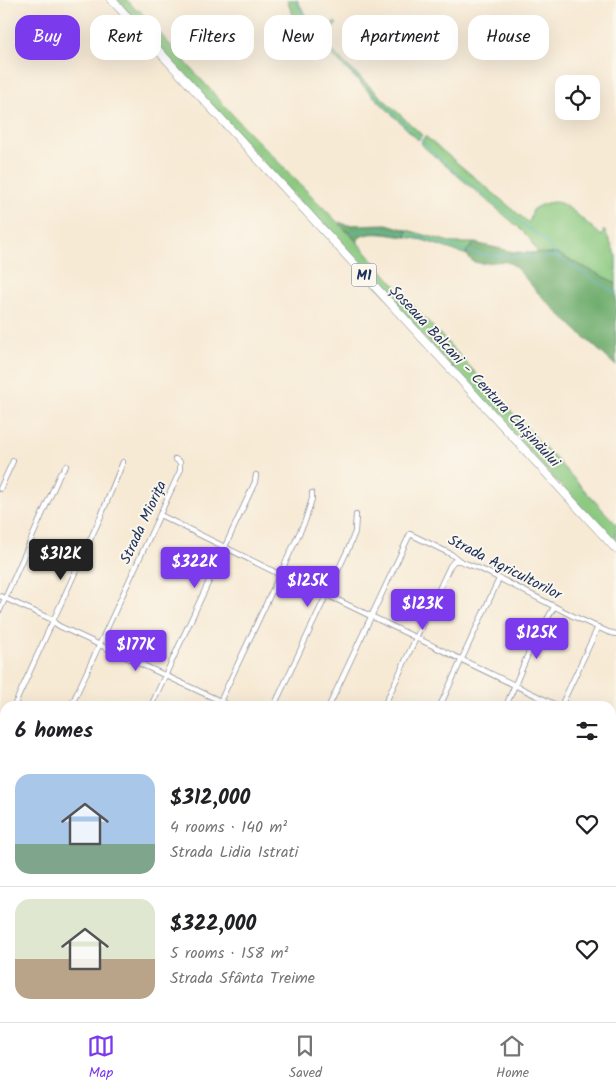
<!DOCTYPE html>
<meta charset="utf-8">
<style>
:root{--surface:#fff;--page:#f6f6f6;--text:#202124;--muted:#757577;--line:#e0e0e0;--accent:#7c3aed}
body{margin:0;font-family:Kalam,sans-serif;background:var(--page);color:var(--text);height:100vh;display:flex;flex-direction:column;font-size:19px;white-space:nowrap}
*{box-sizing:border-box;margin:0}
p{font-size:16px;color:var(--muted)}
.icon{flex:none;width:28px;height:28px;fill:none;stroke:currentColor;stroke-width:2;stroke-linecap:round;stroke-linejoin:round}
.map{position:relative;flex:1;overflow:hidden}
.details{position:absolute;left:0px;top:701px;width:616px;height:321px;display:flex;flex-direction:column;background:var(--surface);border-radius:15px 15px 0 0;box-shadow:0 5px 20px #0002}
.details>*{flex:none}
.banner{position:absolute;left:15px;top:15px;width:586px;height:45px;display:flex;gap:10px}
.buttons{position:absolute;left:555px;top:75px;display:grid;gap:10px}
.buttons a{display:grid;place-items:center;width:45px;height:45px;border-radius:10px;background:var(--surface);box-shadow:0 5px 20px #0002;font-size:25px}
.price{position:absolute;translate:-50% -42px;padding:0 11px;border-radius:5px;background:var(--accent);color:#fff;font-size:16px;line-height:32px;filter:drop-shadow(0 1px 2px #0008)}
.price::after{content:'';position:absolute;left:50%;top:30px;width:15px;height:11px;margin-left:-8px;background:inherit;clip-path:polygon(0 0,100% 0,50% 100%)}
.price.active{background:#222;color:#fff}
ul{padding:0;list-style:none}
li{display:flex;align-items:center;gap:15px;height:125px;padding:0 15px}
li+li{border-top:1px solid var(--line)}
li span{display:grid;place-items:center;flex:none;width:140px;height:100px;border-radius:15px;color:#555}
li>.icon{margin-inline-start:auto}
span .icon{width:60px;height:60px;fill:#fffc;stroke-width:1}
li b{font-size:21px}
h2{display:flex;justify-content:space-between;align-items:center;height:60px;padding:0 15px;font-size:21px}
.pill{padding:0 18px;border-radius:15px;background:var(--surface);box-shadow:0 5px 20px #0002;font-size:18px;line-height:45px}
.pill.active{background:var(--accent);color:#fff}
.tab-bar{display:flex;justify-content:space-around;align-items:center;height:70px;border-top:1px solid var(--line);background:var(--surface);font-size:14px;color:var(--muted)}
.tab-bar a{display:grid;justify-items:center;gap:2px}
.tab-bar .active{color:var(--accent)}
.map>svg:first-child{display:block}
</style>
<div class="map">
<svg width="616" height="1022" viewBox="0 0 616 1022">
<rect width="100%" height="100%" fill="#fbf7ec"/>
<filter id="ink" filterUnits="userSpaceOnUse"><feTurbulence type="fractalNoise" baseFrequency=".02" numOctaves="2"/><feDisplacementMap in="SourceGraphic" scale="10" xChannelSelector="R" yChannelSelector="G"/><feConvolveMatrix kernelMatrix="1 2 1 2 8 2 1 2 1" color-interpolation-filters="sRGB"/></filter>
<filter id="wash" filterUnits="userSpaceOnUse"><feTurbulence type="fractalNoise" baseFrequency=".0096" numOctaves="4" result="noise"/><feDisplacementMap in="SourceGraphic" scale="20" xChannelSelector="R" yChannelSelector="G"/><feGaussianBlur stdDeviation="1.12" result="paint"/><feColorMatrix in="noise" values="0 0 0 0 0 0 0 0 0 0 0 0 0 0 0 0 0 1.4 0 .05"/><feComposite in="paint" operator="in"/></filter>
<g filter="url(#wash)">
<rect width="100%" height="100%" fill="#f7ead5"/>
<g fill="#8bc980" stroke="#537c6f">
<polygon points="114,0 127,0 137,11 139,10 241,124 358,243 408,300 616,524 616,546"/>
<polygon points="287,0 297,0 306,16 319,33 335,22 337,24 322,37 337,56 422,135 418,140 311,34 292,13"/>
<path d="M425 136 529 223 533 209C540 205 551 200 560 203 571 207 592 228 602 236L604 229 616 255V283L558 254 538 253 529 238 516 225 425 148 421 143Z"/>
<polygon points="407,230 453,243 475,243 466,251 467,255 423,240 406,237"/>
</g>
<g fill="#70ad6e" stroke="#466e66">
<path d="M339 222 347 225 387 224 407 230 406 237C393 236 368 229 358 239V243Z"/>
<path d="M475 243 514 252 558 254 616 283V366C591 343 566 321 542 297 532 287 524 275 513 265 500 254 472 275 466 251Z"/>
</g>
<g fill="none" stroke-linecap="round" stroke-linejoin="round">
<g stroke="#60b3dc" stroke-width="1">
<polyline points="295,0 304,17 336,57 444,162 522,224 542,237 557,257 616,293"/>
<polyline points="320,36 335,24"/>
<polyline points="350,232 380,229 404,233 482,255 536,257"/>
<polyline points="543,257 557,257"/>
</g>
</g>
</g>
<g filter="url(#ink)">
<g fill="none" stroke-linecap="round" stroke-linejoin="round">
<defs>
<g id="street">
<polyline points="0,489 13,461"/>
<polyline points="160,515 279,574"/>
<polyline points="279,575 325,594 558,706"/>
<polyline points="0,596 53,620"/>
<polyline points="0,610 60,474 66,466"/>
<polyline points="52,621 59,626 231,706"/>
<polyline points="14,706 101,516 123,462"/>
<polyline points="71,706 180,471 180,462 175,459"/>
<polyline points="151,706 255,482 256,475"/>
<polyline points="218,706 305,521 312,499 312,493"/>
<polyline points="274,706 349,547 355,532 356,515"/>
<polyline points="329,706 410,534 451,554 460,561 483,570 573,616 608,632 616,634"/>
<polyline points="384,706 450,566 454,561 460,561"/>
<polyline points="440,706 499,579"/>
<polyline points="506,706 529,652 554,607"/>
<polyline points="561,706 598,627"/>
<polyline points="611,840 616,842"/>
<polyline points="611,846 616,849"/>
<polyline points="611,934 616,921"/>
<polyline points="0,943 5,944"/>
<polyline points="611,984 616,982"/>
<polyline points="39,1018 40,1022"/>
<polyline points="119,1018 119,1022"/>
<polyline points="295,1018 295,1022"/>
<polyline points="360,1018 361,1022"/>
<polyline points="163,1022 207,1018"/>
</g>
<g id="secondary">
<polyline points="0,723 5,725"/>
<polyline points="603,1018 607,1022"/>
</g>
<polyline id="highway" points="112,0 616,549"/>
</defs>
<use href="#street" stroke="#898c9a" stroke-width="6"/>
<use href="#secondary" stroke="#898c9a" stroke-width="8"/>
<use href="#highway" stroke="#898c9a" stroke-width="9"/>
<use href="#street" stroke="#fff" stroke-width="4.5"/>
<use href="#secondary" stroke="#fff" stroke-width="6"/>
<use href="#highway" stroke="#fff" stroke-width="8"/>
</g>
</g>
<g text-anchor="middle" stroke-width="4" stroke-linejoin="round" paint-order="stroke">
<rect fill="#fbf7ec" stroke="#5e6b89" stroke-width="1" x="351.5" y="263.5" width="25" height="23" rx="4"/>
<g font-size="14" font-weight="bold" fill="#1b2f5e">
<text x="364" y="280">M1</text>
</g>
<g font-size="15" fill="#1b2f5e" stroke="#fbf7ec">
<text transform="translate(475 376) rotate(47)" y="5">Șoseaua Balcani - Centura Chișinăului</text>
<text transform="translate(143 522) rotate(-65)" y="5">Strada Miorița</text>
<text transform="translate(505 567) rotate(27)" y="5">Strada Agricultorilor</text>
</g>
</g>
</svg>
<div class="buttons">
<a><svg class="icon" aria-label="locate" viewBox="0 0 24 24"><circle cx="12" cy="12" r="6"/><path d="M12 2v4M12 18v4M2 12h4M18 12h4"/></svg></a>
</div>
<b class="price active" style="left:61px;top:581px">$312K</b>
<b class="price" style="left:195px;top:589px">$322K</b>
<b class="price" style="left:308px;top:608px">$125K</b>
<b class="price" style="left:423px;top:631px">$123K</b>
<b class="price" style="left:537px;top:660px">$125K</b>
<b class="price" style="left:136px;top:672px">$177K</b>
<div class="banner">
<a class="pill active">Buy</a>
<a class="pill">Rent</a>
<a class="pill">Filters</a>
<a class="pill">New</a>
<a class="pill">Apartment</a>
<a class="pill">House</a>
</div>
<section class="details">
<h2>6 homes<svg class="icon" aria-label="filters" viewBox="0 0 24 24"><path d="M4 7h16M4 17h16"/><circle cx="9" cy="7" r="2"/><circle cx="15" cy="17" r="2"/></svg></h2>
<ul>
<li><span style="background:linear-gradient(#a9c7e8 70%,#7fa58c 0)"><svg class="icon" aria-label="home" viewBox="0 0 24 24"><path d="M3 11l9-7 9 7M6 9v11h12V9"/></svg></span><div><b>$312,000</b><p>4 rooms · 140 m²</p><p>Strada Lidia Istrati</p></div><svg class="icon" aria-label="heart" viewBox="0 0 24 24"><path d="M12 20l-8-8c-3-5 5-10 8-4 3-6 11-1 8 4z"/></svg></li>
<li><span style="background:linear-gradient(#dfe7d0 60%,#b9a48a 0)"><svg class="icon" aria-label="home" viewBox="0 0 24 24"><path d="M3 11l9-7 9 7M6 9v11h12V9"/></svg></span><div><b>$322,000</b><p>5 rooms · 158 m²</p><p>Strada Sfânta Treime</p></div><svg class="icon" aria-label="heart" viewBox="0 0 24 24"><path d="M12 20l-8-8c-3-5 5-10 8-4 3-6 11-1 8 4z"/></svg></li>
</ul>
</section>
</div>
<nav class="tab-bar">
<a class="active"><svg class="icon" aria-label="map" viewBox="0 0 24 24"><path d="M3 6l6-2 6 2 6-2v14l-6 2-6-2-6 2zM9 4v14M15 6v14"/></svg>Map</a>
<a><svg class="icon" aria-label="saved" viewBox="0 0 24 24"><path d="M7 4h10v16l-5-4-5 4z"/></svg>Saved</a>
<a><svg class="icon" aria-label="home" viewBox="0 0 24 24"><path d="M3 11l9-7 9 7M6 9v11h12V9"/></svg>Home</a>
</nav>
